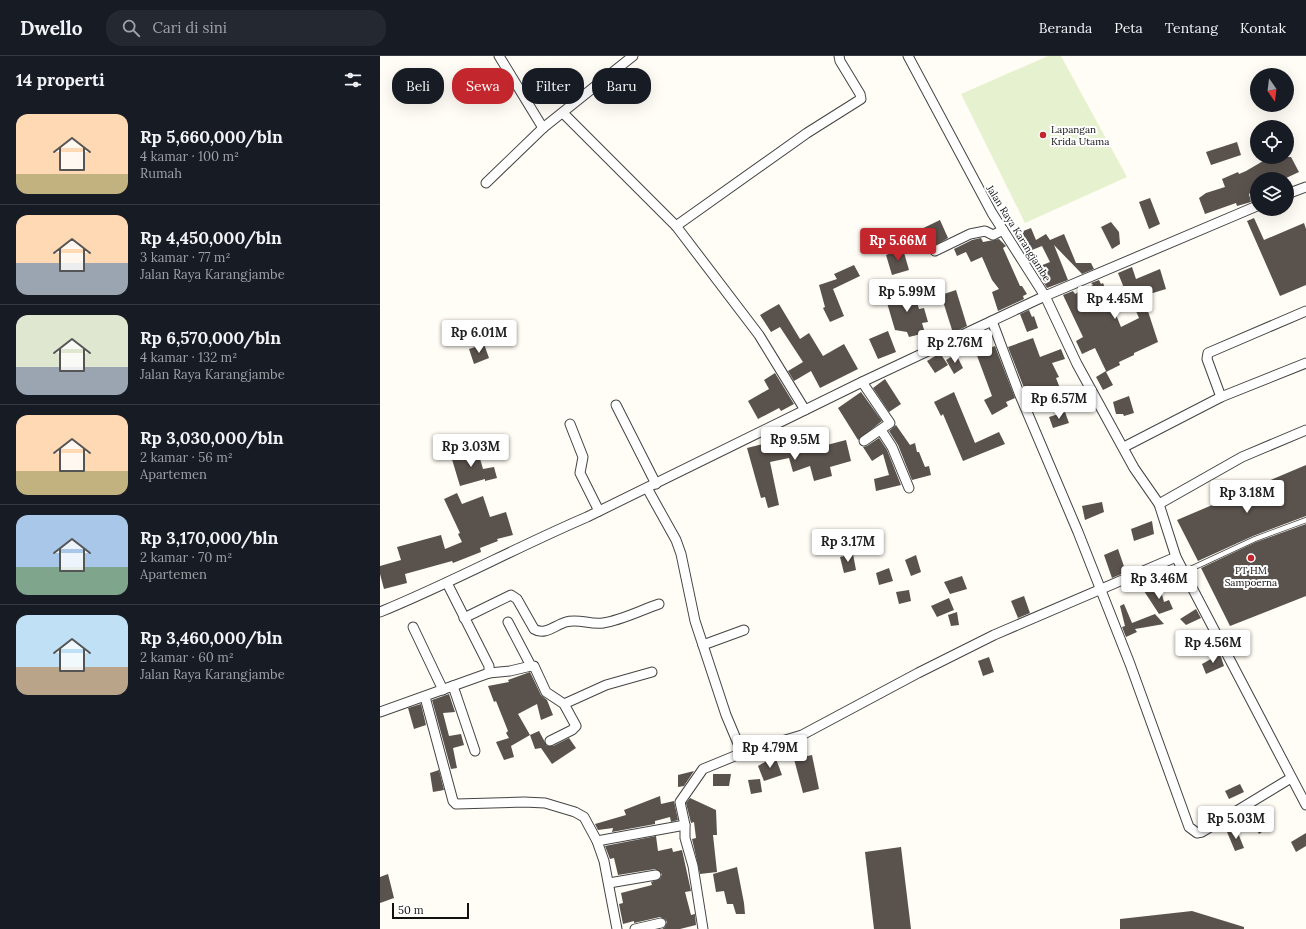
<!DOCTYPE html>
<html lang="id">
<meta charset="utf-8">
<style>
:root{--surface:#171b24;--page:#242831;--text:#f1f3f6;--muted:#9ea1a6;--line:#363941;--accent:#c4262e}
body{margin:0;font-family:Lora,serif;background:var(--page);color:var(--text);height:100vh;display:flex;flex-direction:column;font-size:15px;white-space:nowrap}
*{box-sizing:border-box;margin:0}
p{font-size:13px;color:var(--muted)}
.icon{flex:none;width:22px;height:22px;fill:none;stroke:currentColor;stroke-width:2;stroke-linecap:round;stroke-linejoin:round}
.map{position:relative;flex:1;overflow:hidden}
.details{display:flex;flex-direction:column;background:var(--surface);width:380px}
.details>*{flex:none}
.guide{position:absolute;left:12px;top:12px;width:380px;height:36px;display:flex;gap:8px}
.needle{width:26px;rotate:166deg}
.tools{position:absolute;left:870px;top:12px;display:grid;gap:8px}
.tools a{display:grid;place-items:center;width:44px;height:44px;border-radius:50%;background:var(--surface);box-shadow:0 4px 16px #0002;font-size:20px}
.scale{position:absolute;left:12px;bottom:10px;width:77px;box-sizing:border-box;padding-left:4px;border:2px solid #111;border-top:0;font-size:11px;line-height:14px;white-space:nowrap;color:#111;-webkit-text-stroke:3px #fff;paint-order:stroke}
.price{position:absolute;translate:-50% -34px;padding:0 9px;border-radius:4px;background:#fff;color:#222;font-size:13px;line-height:26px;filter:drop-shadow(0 1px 2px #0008)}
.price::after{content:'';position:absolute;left:50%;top:24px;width:12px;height:9px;margin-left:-6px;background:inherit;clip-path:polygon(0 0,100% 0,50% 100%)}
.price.active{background:var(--accent);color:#fff}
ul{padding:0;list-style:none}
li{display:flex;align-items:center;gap:12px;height:100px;padding:0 16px}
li+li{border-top:1px solid var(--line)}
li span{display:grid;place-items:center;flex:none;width:112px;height:80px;border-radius:12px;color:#555}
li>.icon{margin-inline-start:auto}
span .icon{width:48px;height:48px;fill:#fffc;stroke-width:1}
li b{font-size:17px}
h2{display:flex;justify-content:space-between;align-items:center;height:48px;padding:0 16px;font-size:17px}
.chip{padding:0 14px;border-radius:16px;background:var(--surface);box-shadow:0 4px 16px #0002;font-size:14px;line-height:36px}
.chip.active{background:var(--accent);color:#fff}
header{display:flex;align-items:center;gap:24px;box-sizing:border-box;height:56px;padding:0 20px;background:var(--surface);border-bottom:1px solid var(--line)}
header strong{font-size:19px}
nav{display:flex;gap:22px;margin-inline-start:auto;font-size:14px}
.search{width:280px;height:36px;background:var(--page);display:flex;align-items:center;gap:10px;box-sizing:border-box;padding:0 14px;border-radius:16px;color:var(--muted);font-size:15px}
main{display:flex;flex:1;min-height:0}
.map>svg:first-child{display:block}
</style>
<header>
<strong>Dwello</strong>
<div class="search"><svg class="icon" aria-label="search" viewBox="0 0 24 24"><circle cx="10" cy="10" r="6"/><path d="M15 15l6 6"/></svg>Cari di sini</div>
<nav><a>Beranda</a><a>Peta</a><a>Tentang</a><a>Kontak</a></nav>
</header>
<main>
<section class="details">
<h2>14 properti<svg class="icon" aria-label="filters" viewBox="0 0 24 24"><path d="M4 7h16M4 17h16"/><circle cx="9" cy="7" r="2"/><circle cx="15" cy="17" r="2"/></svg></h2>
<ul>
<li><span style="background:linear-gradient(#ffd9b3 75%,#c2b280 0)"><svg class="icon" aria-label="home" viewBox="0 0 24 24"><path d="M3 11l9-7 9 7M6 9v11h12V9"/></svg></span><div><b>Rp 5,660,000/bln</b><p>4 kamar · 100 m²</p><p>Rumah</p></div></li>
<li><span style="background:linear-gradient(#ffd9b3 60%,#9aa5b1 0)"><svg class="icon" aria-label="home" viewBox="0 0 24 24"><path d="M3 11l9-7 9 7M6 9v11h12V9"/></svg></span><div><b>Rp 4,450,000/bln</b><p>3 kamar · 77 m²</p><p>Jalan Raya Karangjambe</p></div></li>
<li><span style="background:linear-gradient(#dfe7d0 65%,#9aa5b1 0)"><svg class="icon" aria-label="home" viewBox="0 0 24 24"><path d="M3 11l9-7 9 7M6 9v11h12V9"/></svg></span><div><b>Rp 6,570,000/bln</b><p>4 kamar · 132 m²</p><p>Jalan Raya Karangjambe</p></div></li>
<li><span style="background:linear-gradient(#ffd9b3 70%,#c2b280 0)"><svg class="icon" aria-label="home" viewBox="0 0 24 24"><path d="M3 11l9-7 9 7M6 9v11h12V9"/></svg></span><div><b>Rp 3,030,000/bln</b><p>2 kamar · 56 m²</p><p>Apartemen</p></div></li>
<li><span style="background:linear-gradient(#a9c7e8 65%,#7fa58c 0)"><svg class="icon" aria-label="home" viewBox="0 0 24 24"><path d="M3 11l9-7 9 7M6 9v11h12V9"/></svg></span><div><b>Rp 3,170,000/bln</b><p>2 kamar · 70 m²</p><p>Apartemen</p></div></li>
<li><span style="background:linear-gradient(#bfe0f5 65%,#b9a48a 0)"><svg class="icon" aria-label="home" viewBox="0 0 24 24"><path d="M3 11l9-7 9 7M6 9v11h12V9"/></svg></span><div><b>Rp 3,460,000/bln</b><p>2 kamar · 60 m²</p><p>Jalan Raya Karangjambe</p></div></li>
</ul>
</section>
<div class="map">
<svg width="926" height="873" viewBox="0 0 926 873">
<rect width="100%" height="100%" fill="#fffdf5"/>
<polygon fill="#e6f2cf" points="668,0 681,0 747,121 645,167 581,38"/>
<g fill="#5a524d">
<polygon points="857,86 861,99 831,109 826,96"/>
<polygon points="890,101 911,101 919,116 904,123 877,123 877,134 869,138 871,146 857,150 856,147 825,158 819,142 826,137 845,131 842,123 858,116 859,118 866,115"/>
<polygon points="770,142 780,168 769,173 759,146"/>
<polygon points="874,162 884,184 924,167 926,173 926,229 900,240 867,165"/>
<polygon points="560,164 568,182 541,198 531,178"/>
<polygon points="731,166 739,176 740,188 732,193 721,171"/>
<polygon points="651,172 656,184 666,178 670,184 684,178 696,207 711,207 714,213 702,218 674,189 688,224 667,232 655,212 670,206 662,190 647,196 638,177"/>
<polygon points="601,182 603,186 619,183 626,190 623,192 640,230 642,230 647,238 643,240 644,243 618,255 612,236 619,233 612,224 602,201 591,206 586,196 577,200 574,193 592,184"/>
<polygon points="523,193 529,214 512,219 506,199"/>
<polygon points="474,209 480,220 453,233 464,260 450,266 443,252 445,251 439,229 457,223 454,218"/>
<polygon points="752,211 756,223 780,213 786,233 763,240 778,286 754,297 754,299 739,306 740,309 726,316 733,329 723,334 716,321 726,315 715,292 702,298 696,285 703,281 683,239 693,235 695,238 713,229 711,227 719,224 721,228 723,227 741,271 759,262 752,246 750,247 738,217"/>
<polygon points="533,232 539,253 544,252 548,266 542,267 545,277 529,281 527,276 515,274 505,240"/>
<polygon points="576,234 587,270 573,277 561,239"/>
<polygon points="399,248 420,283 429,277 443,300 464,288 478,313 440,332 431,315 414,325 408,315 423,306 400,271 391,276 380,259"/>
<polygon points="649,254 652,261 654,260 658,272 647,276 640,258"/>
<polygon points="508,275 516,296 498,303 489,283"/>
<polygon points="653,282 660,301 681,293 685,303 672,307 679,321 676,322 683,340 656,349 651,337 646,337 628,291"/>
<polygon points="104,288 109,302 94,308 89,293"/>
<polygon points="615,290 635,342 626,346 628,350 612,359 604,344 612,340 596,297"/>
<polygon points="560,297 568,309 555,317 547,305"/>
<polygon points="576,298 583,312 574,318 566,304"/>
<polygon points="395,317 414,348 401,355 399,352 378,363 368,345 389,333 384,324"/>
<polygon points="505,323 521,348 509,356 493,332"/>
<polygon points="481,336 502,365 478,384 458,352"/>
<polygon points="574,336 595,387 619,376 625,388 583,405 563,358 561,360 554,346"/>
<polygon points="749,340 754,357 744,360 743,358 736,358 733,346"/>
<polygon points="685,356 689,367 673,372 669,361"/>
<polygon points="516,369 530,389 535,387 537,396 539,396 545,411 549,410 551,419 532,424 518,389 509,375"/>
<polygon points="420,379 421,384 440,379 443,390 466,384 471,405 450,411 452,420 434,425 430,410 413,416 409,402 390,406 399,449 388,452 385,441 381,442 367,392"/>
<polygon points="499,382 507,394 521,429 496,435 494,423 509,419 503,398 492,405 483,391 487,390"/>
<polygon points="97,392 103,413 114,411 117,422 105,425 105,423 80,430 71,400"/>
<polygon points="926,409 926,460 873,480 818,505 797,464"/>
<polygon points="77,437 82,448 103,440 110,461 126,456 133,479 117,483 118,485 100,492 101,496 73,507 72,505 25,518 27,527 4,533 0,518 0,510 21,504 17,491 61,479 65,493 82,486 78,478 80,477 64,443"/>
<polygon points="722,446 724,456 705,464 702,450"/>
<polygon points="772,465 774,478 754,485 751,473"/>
<polygon points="926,468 926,540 850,570 821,512 876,486"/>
<polygon points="738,493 746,516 732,522 724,499"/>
<polygon points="473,498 476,514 464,517 460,501"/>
<polygon points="536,499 541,516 531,520 525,504"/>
<polygon points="509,512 513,525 499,529 496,517"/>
<polygon points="582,520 587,533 570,538 564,526"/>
<polygon points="780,531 784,546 789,544 793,553 779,558 764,535"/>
<polygon points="529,534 531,545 519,548 516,536"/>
<polygon points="644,540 650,557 638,562 631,545"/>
<polygon points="569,542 574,554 557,561 551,550"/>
<polygon points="744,548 752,567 775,558 784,568 755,573 757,576 746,581 742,571 745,570 740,550"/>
<polygon points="816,553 821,562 806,569 800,563"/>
<polygon points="577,556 579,569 571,570 568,559"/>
<polygon points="840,598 844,610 826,618 822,608"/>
<polygon points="609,601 614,616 603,620 598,605"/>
<polygon points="150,616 161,639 167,644 173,659 161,664 157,648 138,658 150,679 131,690 134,701 124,704 116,686 129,682 126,677 128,675 116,645 114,646 108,630 129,626 128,624"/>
<polygon points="69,638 75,656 63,657 69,680 81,678 84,689 73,692 77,712 71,713 52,644"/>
<polygon points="41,648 46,669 34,673 28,652"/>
<polygon points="159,675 167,690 173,690 189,682 196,692 172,708 161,692 155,693 150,679"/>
<polygon points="432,699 439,733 423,737 414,703"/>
<polygon points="395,700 402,719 384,725 378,710"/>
<polygon points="59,714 64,734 53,736 50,717"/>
<polygon points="314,715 304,730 298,731 298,719"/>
<polygon points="333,718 351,718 349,730 333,730"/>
<polygon points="380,723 382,736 371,738 368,724"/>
<polygon points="860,728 864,736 849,743 845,735"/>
<polygon points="280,740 281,748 294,745 298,764 291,766 290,761 275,765 275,768 232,776 233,772 218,774 215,768 246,759 244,754"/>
<polygon points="310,742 336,754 337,779 333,779 337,816 320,818 312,783 316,782 314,766 311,767 306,747"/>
<polygon points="883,759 890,771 879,778 872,765"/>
<polygon points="856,772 864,792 855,795 847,776"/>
<polygon points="926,777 926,790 916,796 911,786"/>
<polygon points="276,780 278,795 292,792 293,796 302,794 311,835 305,836 311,859 315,858 316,869 300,873 282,873 285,871 287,866 285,863 280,861 254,867 254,865 243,868 239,848 243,847 241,837 272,829 271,826 280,823 282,818 275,813 238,819 234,802 230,803 225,790"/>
<polygon points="521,791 531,873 494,873 485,796"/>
<polygon points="357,811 364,847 365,858 356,858 353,848 347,848 344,835 336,836 333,818"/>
<polygon points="8,818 14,842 0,847 0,821"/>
<polygon points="812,855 864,871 864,873 740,873 740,863"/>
</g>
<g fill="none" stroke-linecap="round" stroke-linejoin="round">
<defs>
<polyline id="lane" points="804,516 875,483 926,464"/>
<g id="street">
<polyline points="119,0 163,72"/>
<polyline points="528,0 612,157 665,240 697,308 754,412 779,448 796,501 926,749"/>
<polyline points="183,57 296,170 379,279 425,354"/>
<polyline points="106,127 163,72 253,0"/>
<polyline points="907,138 926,131"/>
<polyline points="296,170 427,77 481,43 480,38 460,5 459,0"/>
<polyline points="555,195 590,178 605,175 613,179 623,174"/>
<polyline points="612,265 639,337 698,476 750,608 809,771 817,777 822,776 911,722"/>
<polyline points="482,326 510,367 484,385"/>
<polyline points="841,341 827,303 828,297 926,255"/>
<polyline points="236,349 276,428"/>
<polyline points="190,368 203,401 200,417 219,455"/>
<polyline points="501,374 512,391 529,432"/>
<polyline points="744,391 841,341 926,307"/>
<polyline points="267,432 296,484 301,498 315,565 346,659 362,697 422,679 538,617 614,579 796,501"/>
<polyline points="779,448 862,401 926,374"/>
<path d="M0 556C71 527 137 491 207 461L482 326 665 240 877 150"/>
<path d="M84 562 131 539 137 543 154 573C165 580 175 569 186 566 198 562 210 569 223 567 242 564 261 554 279 548"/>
<polyline points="128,566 151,610 154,610 166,636 184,648 196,670 192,674 170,685"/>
<polyline points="33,571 63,634"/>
<polyline points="323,589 364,574"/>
<polyline points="109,617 130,615 151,610"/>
<polyline points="73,630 95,695"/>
<polyline points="45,641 73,745 76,748 144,746 165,747 195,756 204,761 217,785 224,805 237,873"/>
<polyline points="184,648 226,629 272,616"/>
<polyline points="0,656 109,617 109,610 67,527"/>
<polyline points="217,785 305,769"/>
<polyline points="229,827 276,819"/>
<polyline points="255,873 281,867"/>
<polyline points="323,873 313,810 305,782 305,769 300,746 323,713 362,697"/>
</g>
</defs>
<use href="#lane" stroke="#444" stroke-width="6"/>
<use href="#street" stroke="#444" stroke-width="11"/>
<use href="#lane" stroke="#fff" stroke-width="4.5"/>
<use href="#street" stroke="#fff" stroke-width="9"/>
</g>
<g fill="#c4262e" stroke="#fff" stroke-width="1.5">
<circle cx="663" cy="79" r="4"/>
<circle cx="871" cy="502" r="4"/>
</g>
<g text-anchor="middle" stroke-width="4" stroke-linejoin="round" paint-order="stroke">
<g font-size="10" fill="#111" stroke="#fff" text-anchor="start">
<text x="671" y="77">Lapangan<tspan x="671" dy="12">Krida Utama</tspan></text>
<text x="871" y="518" text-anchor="middle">PT HM<tspan x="871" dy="12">Sampoerna</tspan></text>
</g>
<g font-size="10" fill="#111" stroke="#fff">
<text transform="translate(639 177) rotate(58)" y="4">Jalan Raya Karangjambe</text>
</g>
</g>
</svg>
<div class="tools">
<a><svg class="needle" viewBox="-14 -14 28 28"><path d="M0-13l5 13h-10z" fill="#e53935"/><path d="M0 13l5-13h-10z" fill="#9ea1a6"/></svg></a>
<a><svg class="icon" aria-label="locate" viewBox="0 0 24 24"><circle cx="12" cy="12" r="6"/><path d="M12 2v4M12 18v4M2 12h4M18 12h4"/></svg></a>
<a><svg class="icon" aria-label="layers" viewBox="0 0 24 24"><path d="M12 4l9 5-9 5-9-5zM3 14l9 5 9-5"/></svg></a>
</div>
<div class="scale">50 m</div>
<b class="price active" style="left:518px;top:206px">Rp 5.66M</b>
<b class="price" style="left:527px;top:257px">Rp 5.99M</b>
<b class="price" style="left:735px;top:264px">Rp 4.45M</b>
<b class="price" style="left:99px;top:298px">Rp 6.01M</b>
<b class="price" style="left:575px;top:308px">Rp 2.76M</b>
<b class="price" style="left:679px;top:364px">Rp 6.57M</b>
<b class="price" style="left:415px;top:405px">Rp 9.5M</b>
<b class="price" style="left:91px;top:412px">Rp 3.03M</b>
<b class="price" style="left:867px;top:458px">Rp 3.18M</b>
<b class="price" style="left:468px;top:507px">Rp 3.17M</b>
<b class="price" style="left:779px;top:544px">Rp 3.46M</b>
<b class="price" style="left:833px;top:608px">Rp 4.56M</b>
<b class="price" style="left:390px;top:713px">Rp 4.79M</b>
<b class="price" style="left:856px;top:784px">Rp 5.03M</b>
<div class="guide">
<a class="chip">Beli</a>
<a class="chip active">Sewa</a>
<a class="chip">Filter</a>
<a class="chip">Baru</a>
</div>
</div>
</main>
